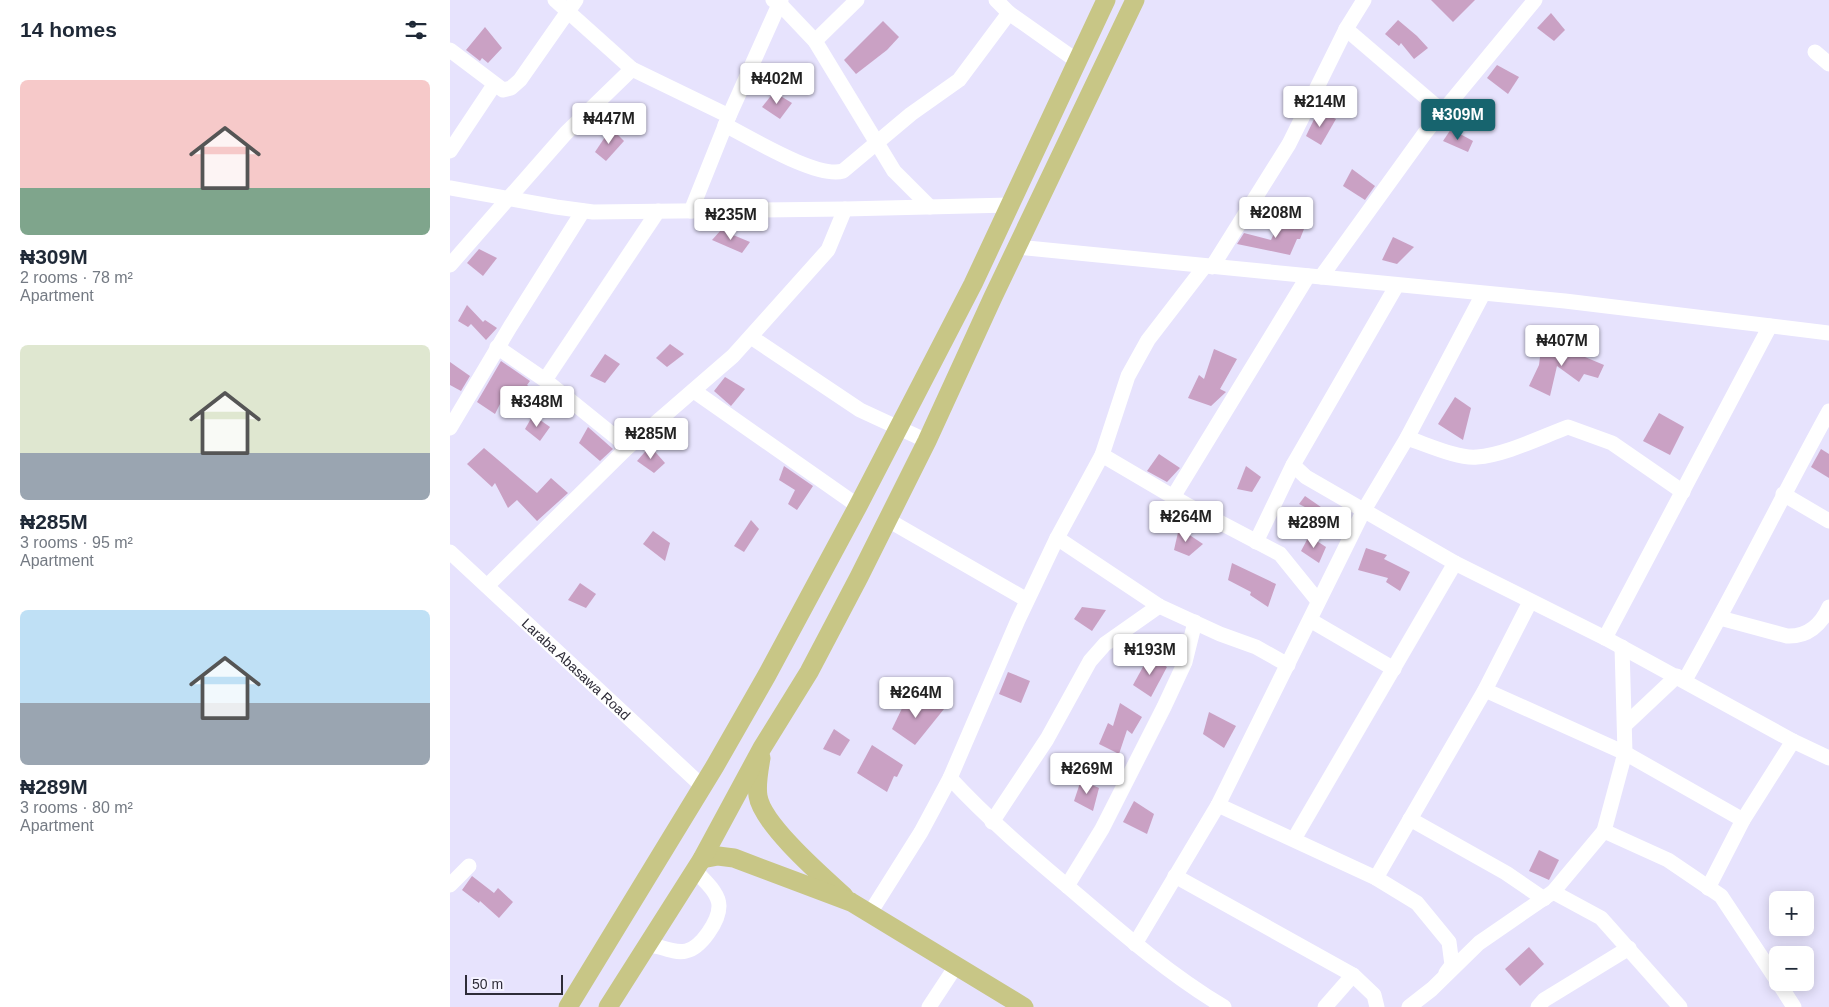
<!DOCTYPE html>
<meta charset="utf-8">
<style>
:root{--surface:#fff;--page:#f2f2f3;--text:#1f2937;--muted:#747a83;--accent:#17646e}
body{margin:0;font-family:Arial,sans-serif;background:var(--page);color:var(--text);height:100vh;display:flex;flex-direction:column;font-size:19px;white-space:nowrap}
*{box-sizing:border-box;margin:0}
p{font-size:16px;color:var(--muted)}
.icon{flex:none;width:28px;height:28px;fill:none;stroke:currentColor;stroke-width:2;stroke-linecap:round;stroke-linejoin:round}
.map{position:relative;flex:1;overflow:hidden}
.drawer{display:flex;flex-direction:column;background:var(--surface);width:450px}
.drawer>*{flex:none}
.buttons{position:absolute;left:1319px;top:891px;display:grid;gap:10px}
.buttons a{display:grid;place-items:center;width:45px;height:45px;border-radius:8px;background:var(--surface);box-shadow:0 2px 12px #0003;font-size:25px}
.scale{position:absolute;left:15px;bottom:12px;width:98px;box-sizing:border-box;padding-left:5px;border:2px solid #2e2c38;border-top:0;font-size:14px;line-height:18px;white-space:nowrap;color:#2e2c38;-webkit-text-stroke:4px #f4f2ff;paint-order:stroke}
.price{position:absolute;translate:-50% -42px;padding:0 11px;border-radius:5px;background:#fff;color:#222;font-size:16px;line-height:32px;filter:drop-shadow(0 1px 2px #0008)}
.price::after{content:'';position:absolute;left:50%;top:30px;width:15px;height:11px;margin-left:-8px;background:inherit;clip-path:polygon(0 0,100% 0,50% 100%)}
.price.selected{background:var(--accent);color:#fff}
ul{padding:0;list-style:none}
li{display:grid;align-content:center;gap:10px;height:265px;padding:0 20px}
li span{display:grid;place-items:center;height:155px;border-radius:8px;color:#555}
li>.icon{margin-inline-start:auto}
span .icon{width:90px;height:90px;fill:#fffc;stroke-width:1}
li b{font-size:21px}
h2{display:flex;justify-content:space-between;align-items:center;height:60px;padding:0 20px;font-size:21px}
main{display:flex;flex:1;min-height:0}
.map>svg:first-child{display:block}
</style>
<main>
<section class="drawer">
<h2>14 homes<svg class="icon" aria-label="filters" viewBox="0 0 24 24"><path d="M4 7h16M4 17h16"/><circle cx="9" cy="7" r="2"/><circle cx="15" cy="17" r="2"/></svg></h2>
<ul>
<li><span style="background:linear-gradient(#f6c9c9 70%,#7fa58c 0)"><svg class="icon" aria-label="home" viewBox="0 0 24 24"><path d="M3 11l9-7 9 7M6 9v11h12V9"/></svg></span><div><b>₦309M</b><p>2 rooms · 78 m²</p><p>Apartment</p></div></li>
<li><span style="background:linear-gradient(#dfe7d0 70%,#9aa5b1 0)"><svg class="icon" aria-label="home" viewBox="0 0 24 24"><path d="M3 11l9-7 9 7M6 9v11h12V9"/></svg></span><div><b>₦285M</b><p>3 rooms · 95 m²</p><p>Apartment</p></div></li>
<li><span style="background:linear-gradient(#bfe0f5 60%,#9aa5b1 0)"><svg class="icon" aria-label="home" viewBox="0 0 24 24"><path d="M3 11l9-7 9 7M6 9v11h12V9"/></svg></span><div><b>₦289M</b><p>3 rooms · 80 m²</p><p>Apartment</p></div></li>
</ul>
</section>
<div class="map">
<svg width="1379" height="1007" viewBox="0 0 1379 1007">
<rect width="100%" height="100%" fill="#e7e3fd"/>
<g fill="#caa1c4">
<polygon points="981,0 1025,0 1003,22"/>
<polygon points="1101,13 1115,30 1104,41 1087,28"/>
<polygon points="948,20 967,36 978,48 964,59 951,43 949,46 935,34"/>
<polygon points="433,21 449,37 437,50 406,74 394,60"/>
<polygon points="35,27 52,48 38,63 32,58 30,61 16,50"/>
<polygon points="1047,65 1069,77 1058,94 1037,78"/>
<polygon points="324,92 342,103 330,119 312,107"/>
<polygon points="868,111 886,119 871,145 856,136"/>
<polygon points="161,128 174,141 156,161 145,152"/>
<polygon points="1001,129 1023,141 1018,152 993,141"/>
<polygon points="902,169 925,186 915,200 893,186"/>
<polygon points="831,218 854,229 850,239 847,239 840,255 787,244 794,233 821,240"/>
<polygon points="271,230 300,242 292,253 262,240"/>
<polygon points="943,237 964,247 947,264 932,260"/>
<polygon points="29,249 47,258 33,276 17,263"/>
<polygon points="17,305 33,322 35,320 47,328 36,340 21,324 18,327 8,321"/>
<polygon points="1097,341 1154,365 1148,378 1134,374 1129,382 1107,366 1100,396 1079,386 1089,365 1091,349"/>
<polygon points="220,344 234,354 217,367 206,358"/>
<polygon points="764,349 787,359 770,389 776,392 761,406 738,398 749,375 754,379"/>
<polygon points="155,354 170,364 155,383 140,376"/>
<polygon points="51,361 80,381 77,385 86,391 78,405 56,392 45,414 27,402"/>
<polygon points="0,362 20,376 11,391 0,385"/>
<polygon points="275,377 295,389 281,406 264,391"/>
<polygon points="1005,397 1021,408 1013,440 988,424"/>
<polygon points="1209,413 1234,427 1220,455 1193,441"/>
<polygon points="83,415 100,427 90,441 75,429"/>
<polygon points="138,427 163,449 150,461 129,443"/>
<polygon points="200,446 215,463 204,473 187,461"/>
<polygon points="34,448 87,493 101,478 118,493 87,521 67,500 58,508 45,483 42,487 17,464"/>
<polygon points="1371,449 1379,454 1379,478 1361,467"/>
<polygon points="709,454 730,468 717,482 697,471"/>
<polygon points="334,466 363,486 347,510 338,504 345,490 329,480"/>
<polygon points="796,466 811,477 802,492 787,489"/>
<polygon points="855,496 881,514 878,519 849,504"/>
<polygon points="301,520 309,529 294,552 284,546"/>
<polygon points="729,528 753,544 739,556 724,550"/>
<polygon points="203,531 220,543 215,561 193,544"/>
<polygon points="859,536 876,547 869,563 851,551"/>
<polygon points="916,548 937,555 934,559 960,572 950,591 936,582 938,578 908,570"/>
<polygon points="782,563 826,584 818,607 800,595 801,592 778,580"/>
<polygon points="130,583 146,594 136,608 118,600"/>
<polygon points="632,607 656,610 642,631 624,619"/>
<polygon points="699,656 717,667 701,697 683,685"/>
<polygon points="558,672 580,681 571,703 549,694"/>
<polygon points="458,696 494,709 465,745 442,729"/>
<polygon points="670,703 692,717 682,734 677,730 669,754 649,744 658,723 663,726"/>
<polygon points="759,712 786,726 774,748 753,734"/>
<polygon points="384,729 400,740 390,756 373,749"/>
<polygon points="422,745 453,765 447,777 444,776 437,792 407,773"/>
<polygon points="631,780 649,788 643,811 624,801"/>
<polygon points="684,801 704,814 697,834 673,822"/>
<polygon points="1089,850 1109,860 1099,880 1079,871"/>
<polygon points="22,876 44,893 48,888 63,902 49,918 30,901 29,903 12,890"/>
<polygon points="1079,947 1094,964 1070,986 1055,969"/>
</g>
<g fill="none" stroke-linecap="round" stroke-linejoin="round">
<g stroke="#fff" stroke-width="15">
<polyline points="105,0 182,69 279,116"/>
<polyline points="323,0 329,3 365,41 444,171 480,207"/>
<polyline points="546,0 559,13 627,61"/>
<polyline points="896,29 993,112"/>
<polyline points="365,41 407,0"/>
<polyline points="0,50 53,90 61,88 70,80 126,0"/>
<polyline points="1365,52 1379,64"/>
<path d="M275 125C301 138 367 179 393 171L461 114 509 80 559 13"/>
<polyline points="0,151 44,85"/>
<polyline points="0,188 106,207 143,212 395,209 560,205"/>
<polyline points="241,211 279,116 331,0"/>
<polyline points="567,247 1115,301 1379,333"/>
<polyline points="0,265 116,133 182,69"/>
<polyline points="762,267 839,144 896,29 914,0"/>
<polyline points="871,277 975,133 1085,0"/>
<polyline points="301,337 410,410 477,441"/>
<polyline points="47,347 95,380 178,447"/>
<polyline points="95,380 208,211"/>
<polyline points="244,391 408,506"/>
<polyline points="0,428 60,327 133,211"/>
<path d="M957 438C976 444 1008 459 1027 457 1055 455 1091 437 1118 427L1162 443 1233 492"/>
<polyline points="652,455 737,505 830,554 868,601"/>
<polyline points="843,465 856,477 1005,563 1155,638 1343,741 1379,758"/>
<polyline points="1333,494 1379,521"/>
<polyline points="723,497 858,276"/>
<polyline points="438,520 577,600"/>
<polyline points="607,538 709,606 770,634 806,647 838,665"/>
<polyline points="806,542 843,465 947,285"/>
<path id="s1" d="M0 552 252 786"/>
<polyline points="37,586 178,447 283,356 378,250 395,209"/>
<path d="M1270 618 1337 636C1357 637 1371 625 1379 607"/>
<polyline points="860,620 944,669"/>
<polyline points="1155,638 1320,326"/>
<path d="M1235 680C1285 592 1330 500 1379 411"/>
<polyline points="1035,690 1175,753 1293,820"/>
<polyline points="1176,724 1227,676"/>
<path d="M500 778C538 819 580 855 623 891 672 933 719 974 774 1007"/>
<polyline points="768,805 926,878 967,903 999,942 1002,965 996,973"/>
<polyline points="960,819 1056,873 1094,899"/>
<polyline points="542,822 597,739 640,661 655,644 709,606"/>
<polyline points="1154,831 1175,753 1172,647"/>
<polyline points="844,839 1005,563"/>
<polyline points="725,876 903,975 924,995 927,1007"/>
<polyline points="926,878 1035,690 1080,602"/>
<polyline points="0,885 19,866"/>
<polyline points="617,886 652,829 714,707 735,662 745,622"/>
<polyline points="1258,888 1293,820 1343,741"/>
<polyline points="1103,892 1151,918 1230,1007"/>
<polyline points="420,913 471,832 500,778 568,620 607,538 652,455 678,376 698,340 755,266"/>
<path d="M198 944C209 946 225 954 236 951 251 948 269 921 269 906 269 892 253 880 245 870"/>
<polyline points="685,944 768,805 914,510 957,438 1033,294"/>
<polyline points="1328,982 1344,1007"/>
<polyline points="479,1007 506,966"/>
<polyline points="875,1007 903,975"/>
<polyline points="959,1007 982,989 1029,943 1103,892 1154,831 1218,860 1271,896 1328,982"/>
<polyline points="1088,1007 1094,1000 1179,948"/>
</g>
<g stroke="#c8c686" stroke-width="19">
<path d="M311 758C309 770 306 784 308 796 312 824 372 876 394 896"/>
<polyline points="252,859 268,856 284,858 401,902 574,1007"/>
<polyline points="118,1007 265,766 317,675 408,506 523,284 656,0"/>
<polyline points="158,1007 252,859 312,748 359,672 409,577 477,441 543,297 685,0"/>
</g>
</g>
<g text-anchor="middle" stroke-width="4" stroke-linejoin="round" paint-order="stroke">
<g font-size="14" fill="#2e2c38" stroke="#f4f2ff">
<text dy="5" stroke="none"><textPath href="#s1" startOffset="172">Laraba Abasawa Road</textPath></text>
</g>
</g>
</svg>
<div class="buttons">
<a>+</a>
<a>−</a>
</div>
<div class="scale">50 m</div>
<b class="price" style="left:327px;top:105px">₦402M</b>
<b class="price" style="left:870px;top:128px">₦214M</b>
<b class="price selected" style="left:1008px;top:141px">₦309M</b>
<b class="price" style="left:159px;top:145px">₦447M</b>
<b class="price" style="left:826px;top:239px">₦208M</b>
<b class="price" style="left:281px;top:241px">₦235M</b>
<b class="price" style="left:1112px;top:367px">₦407M</b>
<b class="price" style="left:87px;top:428px">₦348M</b>
<b class="price" style="left:201px;top:460px">₦285M</b>
<b class="price" style="left:736px;top:543px">₦264M</b>
<b class="price" style="left:864px;top:549px">₦289M</b>
<b class="price" style="left:700px;top:676px">₦193M</b>
<b class="price" style="left:466px;top:719px">₦264M</b>
<b class="price" style="left:637px;top:795px">₦269M</b>
</div>
</main>
